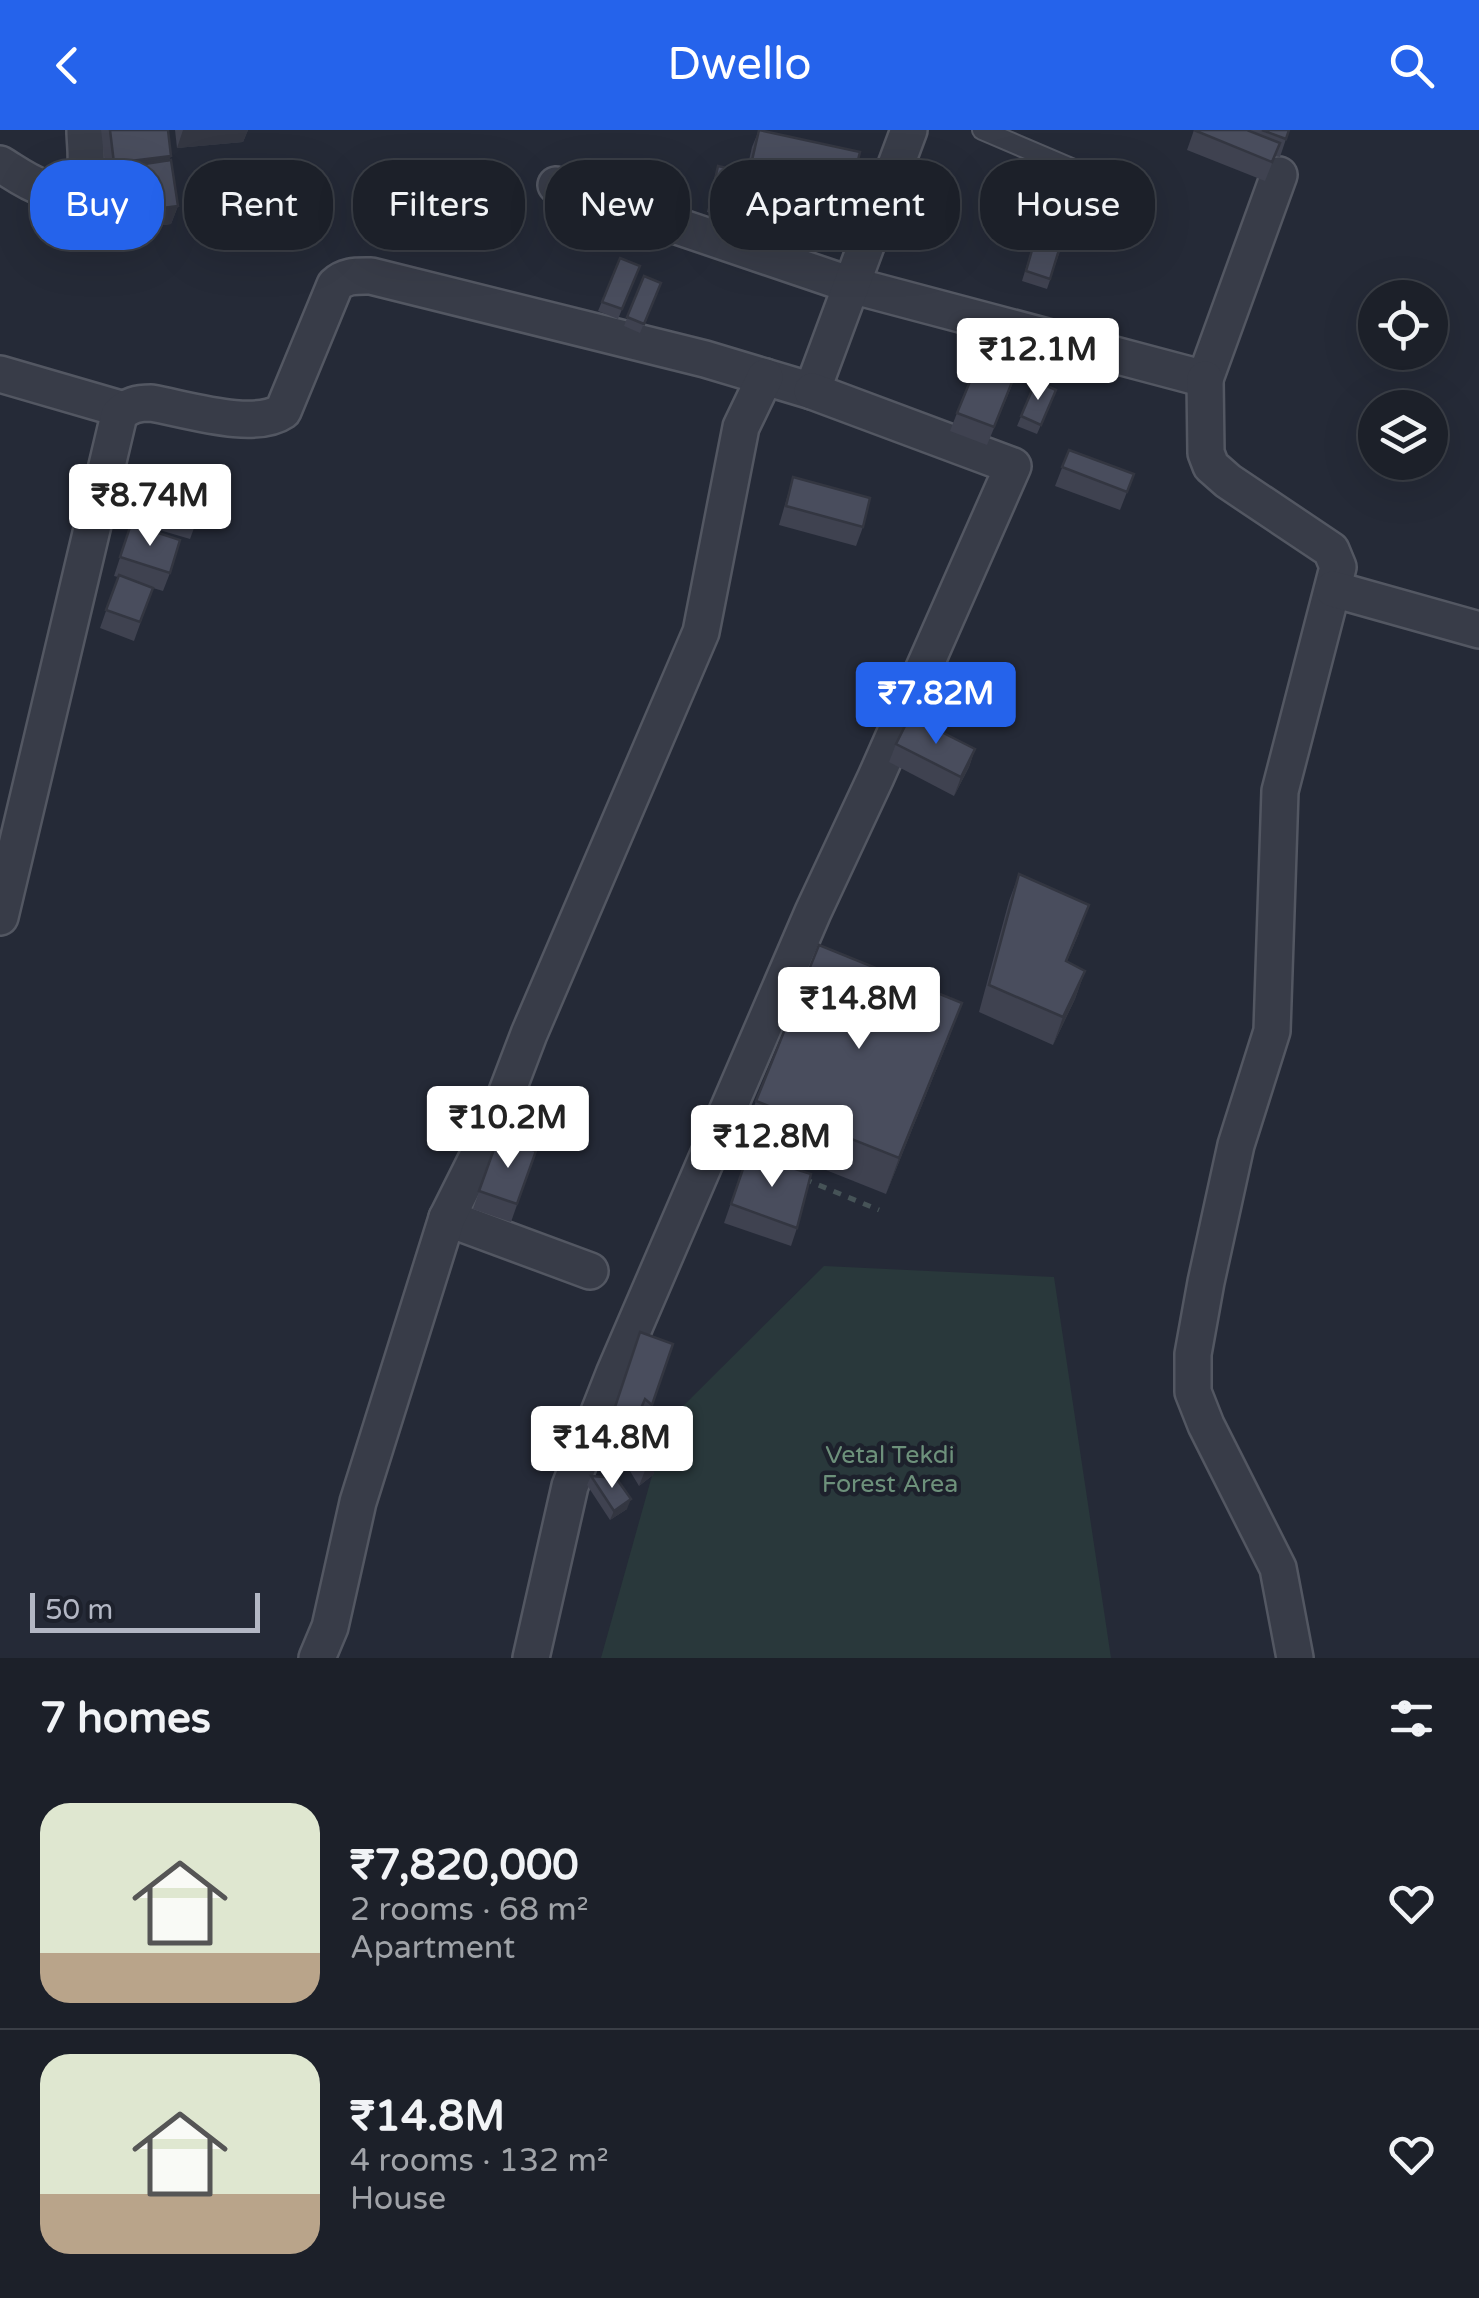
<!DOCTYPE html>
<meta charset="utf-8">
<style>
:root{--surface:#1c2029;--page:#292d35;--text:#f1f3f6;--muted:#a0a3a8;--line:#3a3e46;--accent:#2563eb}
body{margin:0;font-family:"Varela Round",sans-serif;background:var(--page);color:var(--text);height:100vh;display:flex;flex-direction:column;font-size:38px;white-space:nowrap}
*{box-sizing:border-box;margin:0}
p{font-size:32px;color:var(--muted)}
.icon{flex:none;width:55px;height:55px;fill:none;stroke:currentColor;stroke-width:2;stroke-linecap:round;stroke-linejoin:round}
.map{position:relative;height:1528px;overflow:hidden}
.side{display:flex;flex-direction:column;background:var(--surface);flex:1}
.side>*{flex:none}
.hud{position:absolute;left:30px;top:30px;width:1420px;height:90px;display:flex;gap:20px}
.controls{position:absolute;left:1358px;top:150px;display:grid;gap:20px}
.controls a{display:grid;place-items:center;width:90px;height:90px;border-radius:50%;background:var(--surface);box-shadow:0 10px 40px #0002,0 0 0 2px var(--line);font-size:50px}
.scale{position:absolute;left:30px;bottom:25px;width:230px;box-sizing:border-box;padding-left:10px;border:5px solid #b3b7c4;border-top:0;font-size:28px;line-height:35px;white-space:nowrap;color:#b3b7c4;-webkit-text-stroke:8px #1d212c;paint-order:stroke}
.price{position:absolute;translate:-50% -85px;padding:0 22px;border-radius:10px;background:#fff;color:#222;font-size:32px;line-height:65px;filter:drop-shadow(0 2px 5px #0008)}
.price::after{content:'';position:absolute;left:50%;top:60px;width:30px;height:22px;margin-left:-15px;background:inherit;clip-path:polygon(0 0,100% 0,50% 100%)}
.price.selected{background:var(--accent);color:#fff}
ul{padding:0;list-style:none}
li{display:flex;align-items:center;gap:30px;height:250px;padding:0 40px}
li+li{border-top:2px solid var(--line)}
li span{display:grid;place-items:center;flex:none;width:280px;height:200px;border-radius:30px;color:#555}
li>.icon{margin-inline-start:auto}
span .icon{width:120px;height:120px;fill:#fffc;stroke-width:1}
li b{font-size:42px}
h2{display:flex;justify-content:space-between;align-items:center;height:120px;padding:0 40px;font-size:42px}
.chip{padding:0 35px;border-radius:40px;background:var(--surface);box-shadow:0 10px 40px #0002,0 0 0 2px var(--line);font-size:35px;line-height:90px}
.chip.selected{background:var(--accent);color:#fff}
header{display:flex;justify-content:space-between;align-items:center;height:130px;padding:0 40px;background:var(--accent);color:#fff;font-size:45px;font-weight:600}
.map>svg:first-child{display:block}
</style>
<header><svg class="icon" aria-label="back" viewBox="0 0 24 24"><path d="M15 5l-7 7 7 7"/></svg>Dwello<svg class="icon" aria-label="search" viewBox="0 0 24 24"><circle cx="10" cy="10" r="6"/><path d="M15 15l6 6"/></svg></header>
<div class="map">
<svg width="1479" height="1528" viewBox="0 0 1479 1528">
<rect width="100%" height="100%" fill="#252a37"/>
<polygon fill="#29383b" points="824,1136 1054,1147 1111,1528 601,1528 667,1292"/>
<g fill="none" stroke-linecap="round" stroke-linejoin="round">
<defs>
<polyline id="service" points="982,0 1137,66"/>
<g id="minor">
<path d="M0 34C22 47 50 71 76 54 82 50 84 50 85 42 88 29 85 13 85 0"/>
<polyline points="556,55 851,155 1205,249 1279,45"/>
<polyline points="0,244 124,280"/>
<polyline points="1205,249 1206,323 1211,336 1228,351 1331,420 1338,437 1280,661 1272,901 1236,1015 1206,1152 1193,1224 1193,1262 1206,1295 1278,1438 1295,1528"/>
<polyline points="1333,459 1479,500"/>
<path d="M0 787 119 285C128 275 138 273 151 273 186 279 254 301 283 281L335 155C345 145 357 146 371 146L705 229 812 261 909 0"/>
<polyline points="447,1088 590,1141"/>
<polyline points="317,1528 330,1497 358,1372 447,1088 497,988 529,904 701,502 741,297 765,247"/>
<polyline points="531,1528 570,1356 614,1244 813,782 876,647 1013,336 812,261"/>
</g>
</defs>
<use href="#service" stroke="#535762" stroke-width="22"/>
<use href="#minor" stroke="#535762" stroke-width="40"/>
<polyline stroke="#465357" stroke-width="5" stroke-dasharray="8 8" stroke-linecap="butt" points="804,1049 879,1080"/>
<use href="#service" stroke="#383c48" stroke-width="18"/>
<use href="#minor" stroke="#383c48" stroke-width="35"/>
</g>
<g fill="#3f4250">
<polygon points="101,0 168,0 170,30 178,76 171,94 118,101 111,56 113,51 107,51"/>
<polygon points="175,0 248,0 243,12 177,18"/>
<polygon points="759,0 850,62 844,81 743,57 752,17"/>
<polygon points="1194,0 1289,0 1280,27 1275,26 1265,51 1187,20"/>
<polygon points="718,36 736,78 732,88 707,82"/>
<polygon points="1015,45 1078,68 1047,159 1022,151 1035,108 997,95"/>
<polygon points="620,128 640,136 618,189 598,181"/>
<polygon points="644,146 661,153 640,203 624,196"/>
<polygon points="1024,226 987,315 950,301 957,283"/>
<polygon points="1036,251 1056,260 1037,304 1017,296"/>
<polygon points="1069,320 1134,344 1120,380 1055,356"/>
<polygon points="165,338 197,390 190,409 146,396"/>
<polygon points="793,347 863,397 856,416 779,395"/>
<polygon points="131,394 170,443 163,461 153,458 134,511 100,498 118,447 114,446"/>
<polygon points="896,614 975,619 969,637 954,666 889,632"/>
<polygon points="1019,744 1079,803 1067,831 1085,841 1075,869 1053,915 979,882 1009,771"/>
<polygon points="949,908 886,1064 743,1007 756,971"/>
<polygon points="498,1008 536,1021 511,1092 473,1079"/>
<polygon points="748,1024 797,1098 791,1116 724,1093"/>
<polygon points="640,1202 673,1214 646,1293 638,1288 636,1292 659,1326 653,1345 639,1356 606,1301"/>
<polygon points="591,1346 627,1379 610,1390 587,1355"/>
</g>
<g fill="#333641">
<polygon points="183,0 248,0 243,12 177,18"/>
<polygon points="171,26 164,45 118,38 113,51 107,51 114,33"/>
<polygon points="178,76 171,94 118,101 124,83"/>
<polygon points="975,619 969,637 954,666 961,647"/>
<polygon points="1085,841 1075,869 1053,915 1063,887"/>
<polygon points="962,873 949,908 886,1064 899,1028"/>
<polygon points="659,1326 653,1345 639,1356 646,1338"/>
<polygon points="631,1369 627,1379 610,1390 614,1381"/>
</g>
<g fill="#494d5d" stroke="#333641" stroke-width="2.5">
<polygon points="110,0 168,0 171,26 114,33"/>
<polygon points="759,0 860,22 850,62 750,39"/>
<polygon points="1194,0 1247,0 1280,13 1272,32"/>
<polygon points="1262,0 1289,0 1286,9"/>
<polygon points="171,30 178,76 124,83 118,38"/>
<polygon points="718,36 744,42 736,78 710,72"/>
<polygon points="1015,45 1078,68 1066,99 1004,76"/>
<polygon points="1037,103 1062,110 1050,149 1026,141"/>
<polygon points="620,128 640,136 622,179 602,172"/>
<polygon points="644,146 661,153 644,194 627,187"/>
<polygon points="994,193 1030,207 994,297 957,283"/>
<polygon points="1036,251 1056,260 1041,295 1021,286"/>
<polygon points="1069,320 1134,344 1127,362 1062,337"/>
<polygon points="165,338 208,351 197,390 153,378"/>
<polygon points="793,347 870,368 863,397 786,376"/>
<polygon points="131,394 180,410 170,443 120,427"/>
<polygon points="119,445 153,458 140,492 106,480"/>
<polygon points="910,586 975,619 961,647 896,614"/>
<polygon points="1019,744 1089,775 1066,831 1085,841 1063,887 989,855"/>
<polygon points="819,815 962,873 899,1028 756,971"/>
<polygon points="498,1008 536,1021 517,1074 479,1061"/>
<polygon points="748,1024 811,1044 797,1098 731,1074"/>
<polygon points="640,1202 673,1214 652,1275 645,1269 635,1292 659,1326 646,1338 613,1283"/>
<polygon points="591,1346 616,1348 631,1369 614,1381"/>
</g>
<g text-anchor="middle" stroke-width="9" stroke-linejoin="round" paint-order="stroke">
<g font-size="25" fill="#6d917b" stroke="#1d212c">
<text x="890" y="1333">Vetal Tekdi<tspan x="890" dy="29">Forest Area</tspan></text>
</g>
</g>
</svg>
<div class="controls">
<a><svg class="icon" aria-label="locate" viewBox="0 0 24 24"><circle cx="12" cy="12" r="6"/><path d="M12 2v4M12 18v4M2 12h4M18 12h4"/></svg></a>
<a><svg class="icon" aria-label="layers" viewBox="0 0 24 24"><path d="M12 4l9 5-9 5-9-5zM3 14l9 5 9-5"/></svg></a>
</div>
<div class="scale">50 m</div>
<b class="price" style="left:1038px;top:273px">₹12.1M</b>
<b class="price" style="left:150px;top:419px">₹8.74M</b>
<b class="price selected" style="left:936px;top:617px">₹7.82M</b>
<b class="price" style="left:859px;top:922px">₹14.8M</b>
<b class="price" style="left:508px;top:1041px">₹10.2M</b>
<b class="price" style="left:772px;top:1060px">₹12.8M</b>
<b class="price" style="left:612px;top:1361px">₹14.8M</b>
<div class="hud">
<a class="chip selected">Buy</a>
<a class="chip">Rent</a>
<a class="chip">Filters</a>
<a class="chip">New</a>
<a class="chip">Apartment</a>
<a class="chip">House</a>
</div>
</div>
<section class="side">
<h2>7 homes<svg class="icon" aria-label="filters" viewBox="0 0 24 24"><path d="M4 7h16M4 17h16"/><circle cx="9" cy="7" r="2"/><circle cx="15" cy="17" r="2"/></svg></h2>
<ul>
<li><span style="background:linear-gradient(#dfe7d0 75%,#b9a48a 0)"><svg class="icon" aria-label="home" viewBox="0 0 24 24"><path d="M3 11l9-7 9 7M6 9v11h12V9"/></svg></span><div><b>₹7,820,000</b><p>2 rooms · 68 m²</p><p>Apartment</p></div><svg class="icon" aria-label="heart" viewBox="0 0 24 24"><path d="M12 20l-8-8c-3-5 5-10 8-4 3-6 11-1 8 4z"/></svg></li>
<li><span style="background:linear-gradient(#dfe7d0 70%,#b9a48a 0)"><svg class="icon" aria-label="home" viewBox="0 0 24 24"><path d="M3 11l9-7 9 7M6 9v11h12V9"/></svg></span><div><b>₹14.8M</b><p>4 rooms · 132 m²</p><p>House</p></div><svg class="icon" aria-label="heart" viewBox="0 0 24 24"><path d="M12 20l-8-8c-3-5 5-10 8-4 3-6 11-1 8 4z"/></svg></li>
</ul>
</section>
